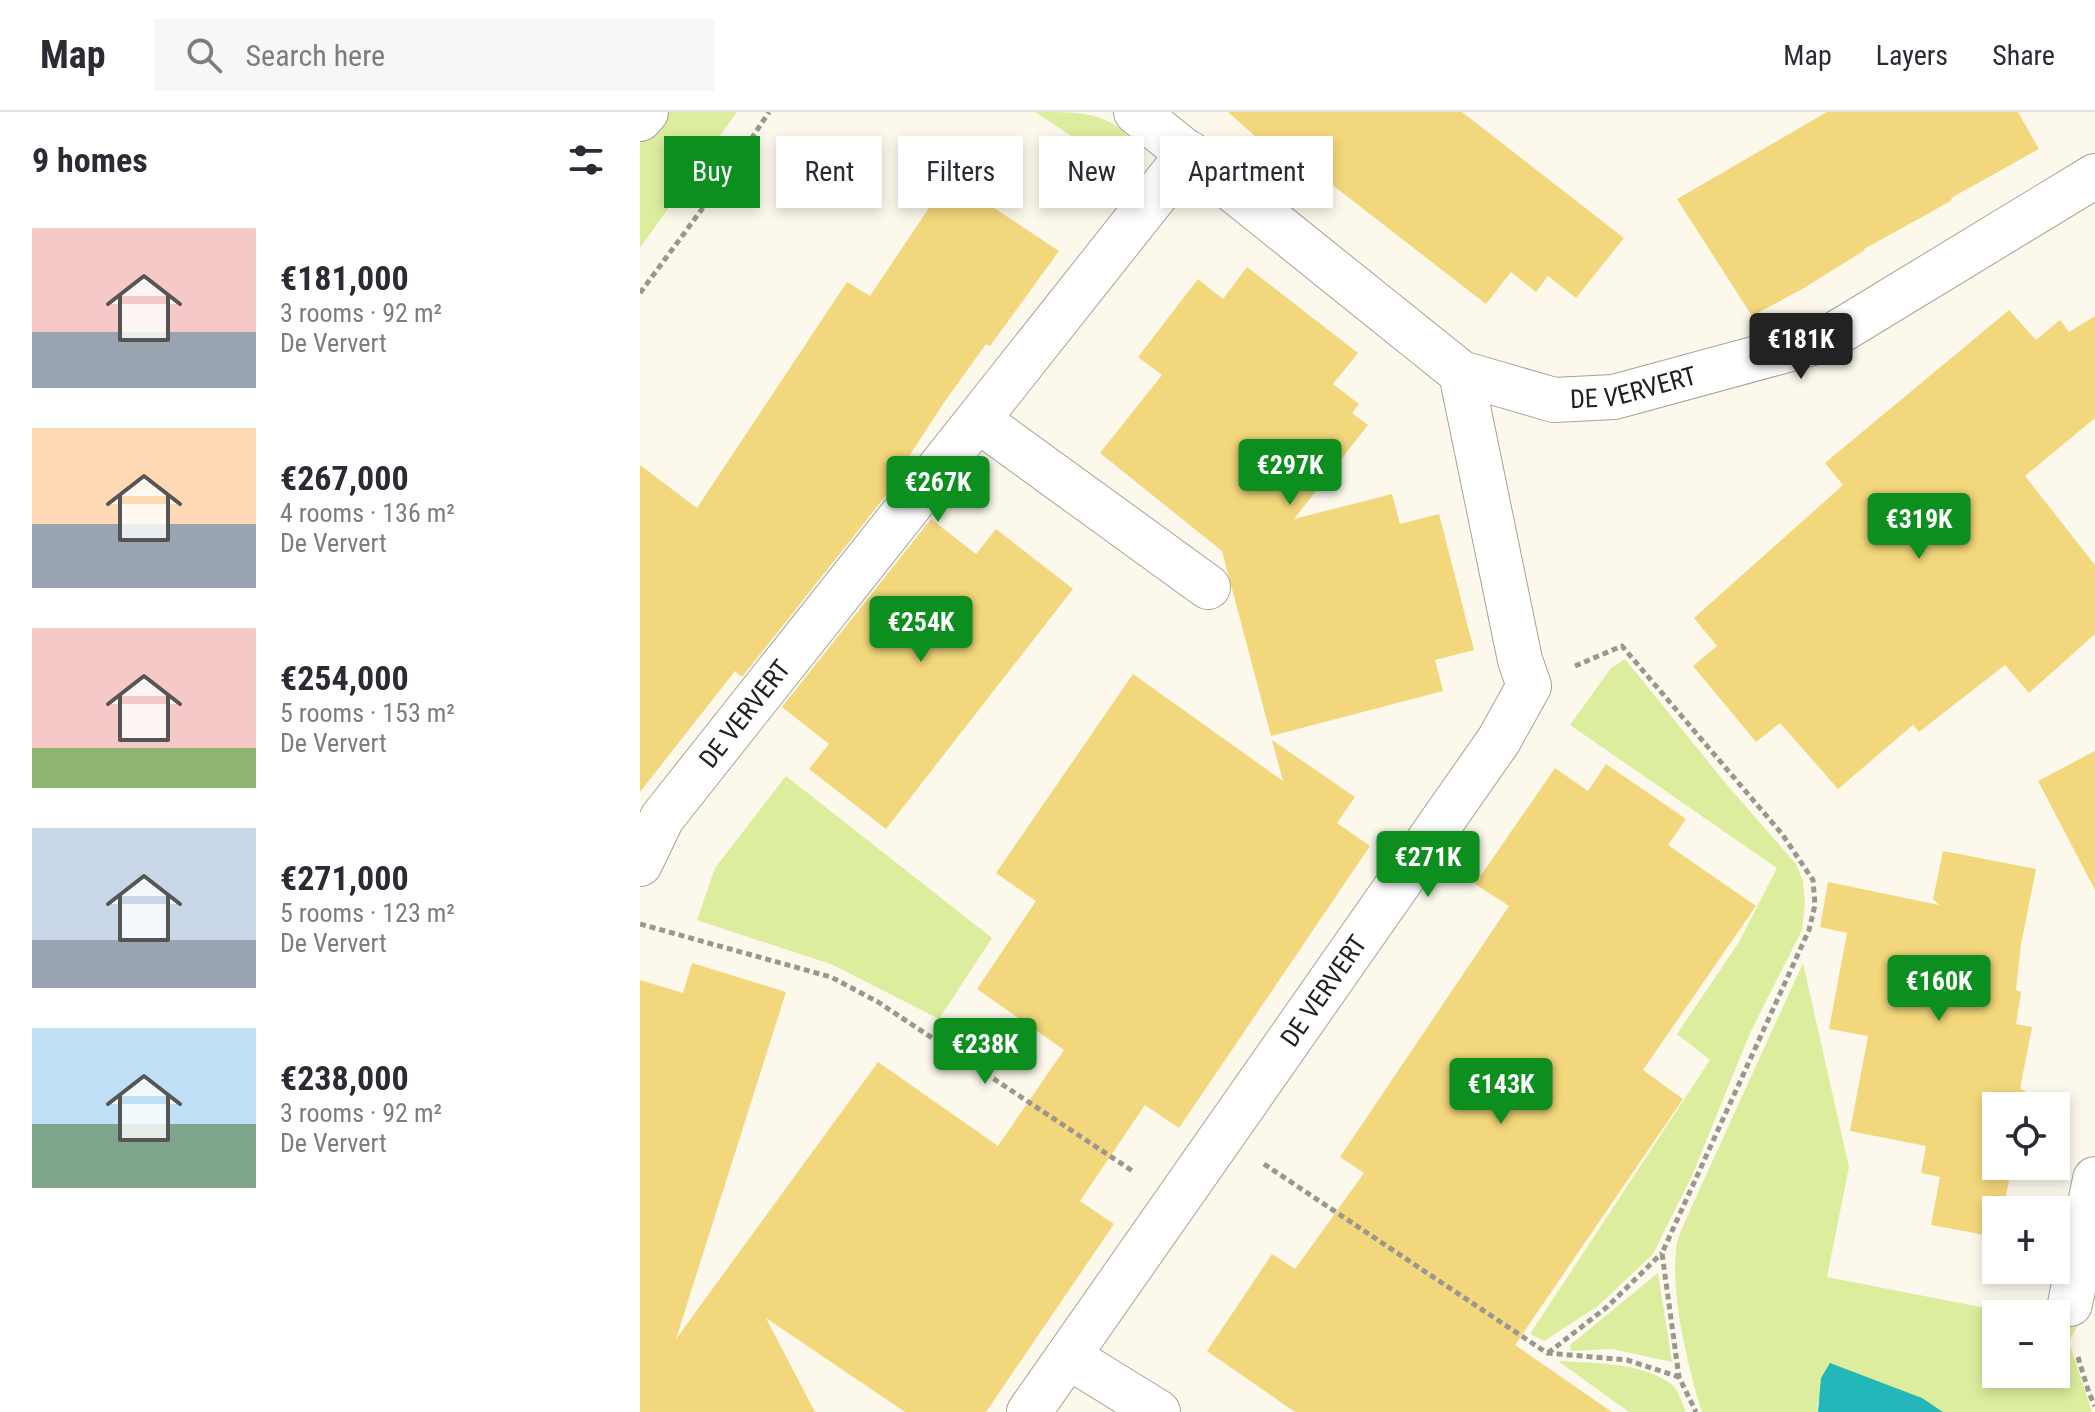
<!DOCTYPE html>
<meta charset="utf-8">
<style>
:root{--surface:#fff;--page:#f7f7f7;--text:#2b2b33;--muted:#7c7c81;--line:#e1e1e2;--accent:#0c8f1e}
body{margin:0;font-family:"Roboto Condensed",sans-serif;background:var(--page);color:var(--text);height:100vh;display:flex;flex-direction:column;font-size:30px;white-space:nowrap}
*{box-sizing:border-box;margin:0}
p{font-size:26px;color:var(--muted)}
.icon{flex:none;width:44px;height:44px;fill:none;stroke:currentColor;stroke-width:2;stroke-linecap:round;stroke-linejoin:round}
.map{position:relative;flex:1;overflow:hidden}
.drawer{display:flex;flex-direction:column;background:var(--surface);width:640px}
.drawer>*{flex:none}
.top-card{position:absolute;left:24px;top:24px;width:760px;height:72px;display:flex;gap:16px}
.tools{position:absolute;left:1342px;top:980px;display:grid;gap:16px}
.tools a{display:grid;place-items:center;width:88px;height:88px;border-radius:0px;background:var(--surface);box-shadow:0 4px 12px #0003;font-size:40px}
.price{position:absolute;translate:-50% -68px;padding:0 18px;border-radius:8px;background:var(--accent);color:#fff;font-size:26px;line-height:52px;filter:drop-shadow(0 2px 4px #0008)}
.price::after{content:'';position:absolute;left:50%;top:48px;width:24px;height:18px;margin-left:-12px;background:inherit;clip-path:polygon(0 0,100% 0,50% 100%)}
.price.active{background:#222;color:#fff}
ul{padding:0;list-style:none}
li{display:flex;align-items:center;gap:24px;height:200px;padding:0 32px}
li span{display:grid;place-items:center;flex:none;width:224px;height:160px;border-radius:0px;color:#555}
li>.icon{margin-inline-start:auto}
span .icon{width:96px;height:96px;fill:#fffc;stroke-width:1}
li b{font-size:34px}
h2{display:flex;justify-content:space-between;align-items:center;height:96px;padding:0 32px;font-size:34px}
.chip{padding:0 28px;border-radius:0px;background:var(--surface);box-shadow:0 4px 12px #0003;font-size:28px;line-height:72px}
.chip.active{background:var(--accent);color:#fff}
header{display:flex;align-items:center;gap:48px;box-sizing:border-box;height:112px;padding:0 40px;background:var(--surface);border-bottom:2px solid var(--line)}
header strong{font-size:38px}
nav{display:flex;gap:44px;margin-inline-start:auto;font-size:28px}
.search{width:560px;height:72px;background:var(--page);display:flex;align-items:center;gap:20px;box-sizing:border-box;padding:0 28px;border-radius:0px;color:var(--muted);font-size:30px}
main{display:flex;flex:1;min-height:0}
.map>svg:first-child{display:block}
</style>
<header>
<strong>Map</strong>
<div class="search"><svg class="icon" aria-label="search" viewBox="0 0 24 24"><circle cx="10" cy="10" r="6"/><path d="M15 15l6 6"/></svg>Search here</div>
<nav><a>Map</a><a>Layers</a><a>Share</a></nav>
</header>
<main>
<section class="drawer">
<h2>9 homes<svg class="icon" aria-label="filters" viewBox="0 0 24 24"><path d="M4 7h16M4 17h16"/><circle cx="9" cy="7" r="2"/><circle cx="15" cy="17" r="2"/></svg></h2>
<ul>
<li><span style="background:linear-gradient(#f6c9c9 65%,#9aa5b1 0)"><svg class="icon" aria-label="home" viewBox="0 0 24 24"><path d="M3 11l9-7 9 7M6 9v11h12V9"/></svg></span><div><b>€181,000</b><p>3 rooms · 92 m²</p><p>De Ververt</p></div></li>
<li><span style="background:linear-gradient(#ffd9b3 60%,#9aa5b1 0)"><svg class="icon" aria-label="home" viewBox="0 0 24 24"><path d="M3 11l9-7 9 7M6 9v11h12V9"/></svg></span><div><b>€267,000</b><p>4 rooms · 136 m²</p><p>De Ververt</p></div></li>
<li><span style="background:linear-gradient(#f6c9c9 75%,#8fb573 0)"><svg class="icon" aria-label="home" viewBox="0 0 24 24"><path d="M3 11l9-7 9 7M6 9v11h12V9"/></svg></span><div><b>€254,000</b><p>5 rooms · 153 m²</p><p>De Ververt</p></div></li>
<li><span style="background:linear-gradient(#c9d6e8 70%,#9aa5b1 0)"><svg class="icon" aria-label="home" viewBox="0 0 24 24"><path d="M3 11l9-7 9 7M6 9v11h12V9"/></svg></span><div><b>€271,000</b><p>5 rooms · 123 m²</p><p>De Ververt</p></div></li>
<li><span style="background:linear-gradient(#bfe0f5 60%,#7fa58c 0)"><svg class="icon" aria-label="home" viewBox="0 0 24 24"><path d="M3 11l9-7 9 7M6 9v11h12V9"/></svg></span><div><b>€238,000</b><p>3 rooms · 92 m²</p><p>De Ververt</p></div></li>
</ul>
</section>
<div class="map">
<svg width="1455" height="1300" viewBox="0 0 1455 1300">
<rect width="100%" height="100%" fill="#fcf8ec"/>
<g fill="#dced9e">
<polygon points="29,0 97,0 0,136 0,31"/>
<path d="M395 0C449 0 477 0 504 46L496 74 490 82 474 72 478 55Z"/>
<polygon points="985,547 1087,673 1156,752 1163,769 1165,791 1162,818 1110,921 1052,1064 1013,1142 958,1194 904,1229 890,1222 1070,948 1037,922 1099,830 1137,756 930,613 971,556"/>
<polygon points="146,664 352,826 299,907 193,853 57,808 75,756"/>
<path d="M1163 851 1209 1055 1187 1165 1376 1202H1356V1262H1416V1210L1437 1214 1429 1230 1452 1300H1303L1282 1286 1177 1290 1178 1300H1062C1048 1256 1031 1184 1036 1138 1037 1124 1046 1109 1051 1096Z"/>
<polygon points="1018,1161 1032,1250 972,1237 931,1239 930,1233"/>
<path d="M918 1249C952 1251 1002 1250 1031 1272 1039 1278 1042 1291 1046 1300H989Z"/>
</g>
<polygon fill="#23b7ba" points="1190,1251 1282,1286 1303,1300 1178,1300 1181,1266"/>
<g fill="#f3d77c">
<polygon points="588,0 822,0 984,126 936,186 908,164 896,180 871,160 846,192 673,58 664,68"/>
<polygon points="1187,0 1378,0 1399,37 1311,86 1312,88 1291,100 1224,137 1225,138 1164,176 1112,204 1037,87"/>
<polygon points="309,66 419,139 350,234 346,232 303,292 249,375 251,377 102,565 95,559 0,680 0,353 57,396 207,170 230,184"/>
<polygon points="607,155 718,241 693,272 719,292 712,301 728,313 654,407 752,382 760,412 799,402 834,538 795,548 803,579 631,624 582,439 460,341 522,263 498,245 558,167 583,187"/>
<polygon points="1369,198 1396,228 1420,208 1429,220 1455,204 1455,306 1385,364 1455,453 1455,522 1389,581 1365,553 1279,620 1273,613 1198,677 1140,611 1116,630 1053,554 1077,534 1054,506 1203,373 1185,351"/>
<polygon points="291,407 336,442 356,417 433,477 246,717 169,657 189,632 142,595"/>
<polygon points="493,562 643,669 632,628 715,685 697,711 730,734 539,1016 505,993 440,1089 474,1112 346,1300 265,1300 126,1206 175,1300 0,1300 0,868 43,881 52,851 146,880 36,1227 238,950 358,1034 424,938 337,877 396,789 356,761"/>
<polygon points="1455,639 1455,778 1398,669"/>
<polygon points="966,652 1046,707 1028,733 1116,794 1003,958 1043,987 875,1233 972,1300 655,1300 567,1239 632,1142 655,1157 724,1061 700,1045 869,794 835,772 915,656 948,679"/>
<polygon points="1303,739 1396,757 1381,832 1376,878 1381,880 1376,912 1392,915 1380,977 1386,979 1383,994 1356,994 1356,1054 1372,1054 1363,1098 1356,1098 1356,1125 1291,1113 1300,1065 1281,1061 1286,1034 1210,1019 1228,924 1189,917 1207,821 1180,815 1188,770 1299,793 1293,787"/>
</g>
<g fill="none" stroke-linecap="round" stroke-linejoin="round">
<defs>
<g id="street">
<path id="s1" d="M496 0 821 261 914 288 974 285 1187 227 1455 64"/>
<polyline points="338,308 568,475"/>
<path id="s2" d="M0 752 22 706 549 41"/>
<polyline points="1430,1192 1455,1067"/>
<polyline points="429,1245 518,1300"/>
<path id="s3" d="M389 1300 859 628 889 574 880 548 821 261"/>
</g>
<polyline id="secondary" points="0,7 6,0"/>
</defs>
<use href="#street" stroke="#a6a397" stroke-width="46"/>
<use href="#secondary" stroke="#a6a397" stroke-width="46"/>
<g stroke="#9a978e" stroke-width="5" stroke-dasharray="6 4" stroke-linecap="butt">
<polyline points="0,181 88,62 129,0"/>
<polyline points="935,554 982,534 1142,722 1173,768 1175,793 1169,818 1022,1141 1039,1265 1056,1300"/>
<polyline points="0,812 191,865 238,890 494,1060"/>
<polyline points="624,1052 907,1241 987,1248 1039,1265"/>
<polyline points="908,1241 967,1195 1022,1141"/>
<polyline points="1438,1245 1449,1281 1455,1294"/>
</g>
<use href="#street" stroke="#fff" stroke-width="44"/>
<use href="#secondary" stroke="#fff" stroke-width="44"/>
</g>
<g text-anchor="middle" stroke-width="8" stroke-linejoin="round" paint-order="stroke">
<g font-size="26" fill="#24221e" stroke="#fcf8ec">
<text dy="9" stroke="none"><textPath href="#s1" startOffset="594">DE VERVERT</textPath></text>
<text dy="9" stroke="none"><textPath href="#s2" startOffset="184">DE VERVERT</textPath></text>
<text dy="9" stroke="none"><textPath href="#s3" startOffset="514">DE VERVERT</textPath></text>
</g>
</g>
</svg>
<div class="tools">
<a><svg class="icon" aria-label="locate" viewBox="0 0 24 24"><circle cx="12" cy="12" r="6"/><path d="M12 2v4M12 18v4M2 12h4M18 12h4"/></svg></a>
<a>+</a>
<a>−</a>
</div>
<b class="price active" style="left:1161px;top:269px">€181K</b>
<b class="price" style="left:650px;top:395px">€297K</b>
<b class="price" style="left:298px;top:412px">€267K</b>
<b class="price" style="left:1279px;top:449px">€319K</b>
<b class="price" style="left:281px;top:552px">€254K</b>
<b class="price" style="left:788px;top:787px">€271K</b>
<b class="price" style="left:1299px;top:911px">€160K</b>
<b class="price" style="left:345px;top:974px">€238K</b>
<b class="price" style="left:861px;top:1014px">€143K</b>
<div class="top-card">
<a class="chip active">Buy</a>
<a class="chip">Rent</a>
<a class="chip">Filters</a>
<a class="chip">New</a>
<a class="chip">Apartment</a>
</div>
</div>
</main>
